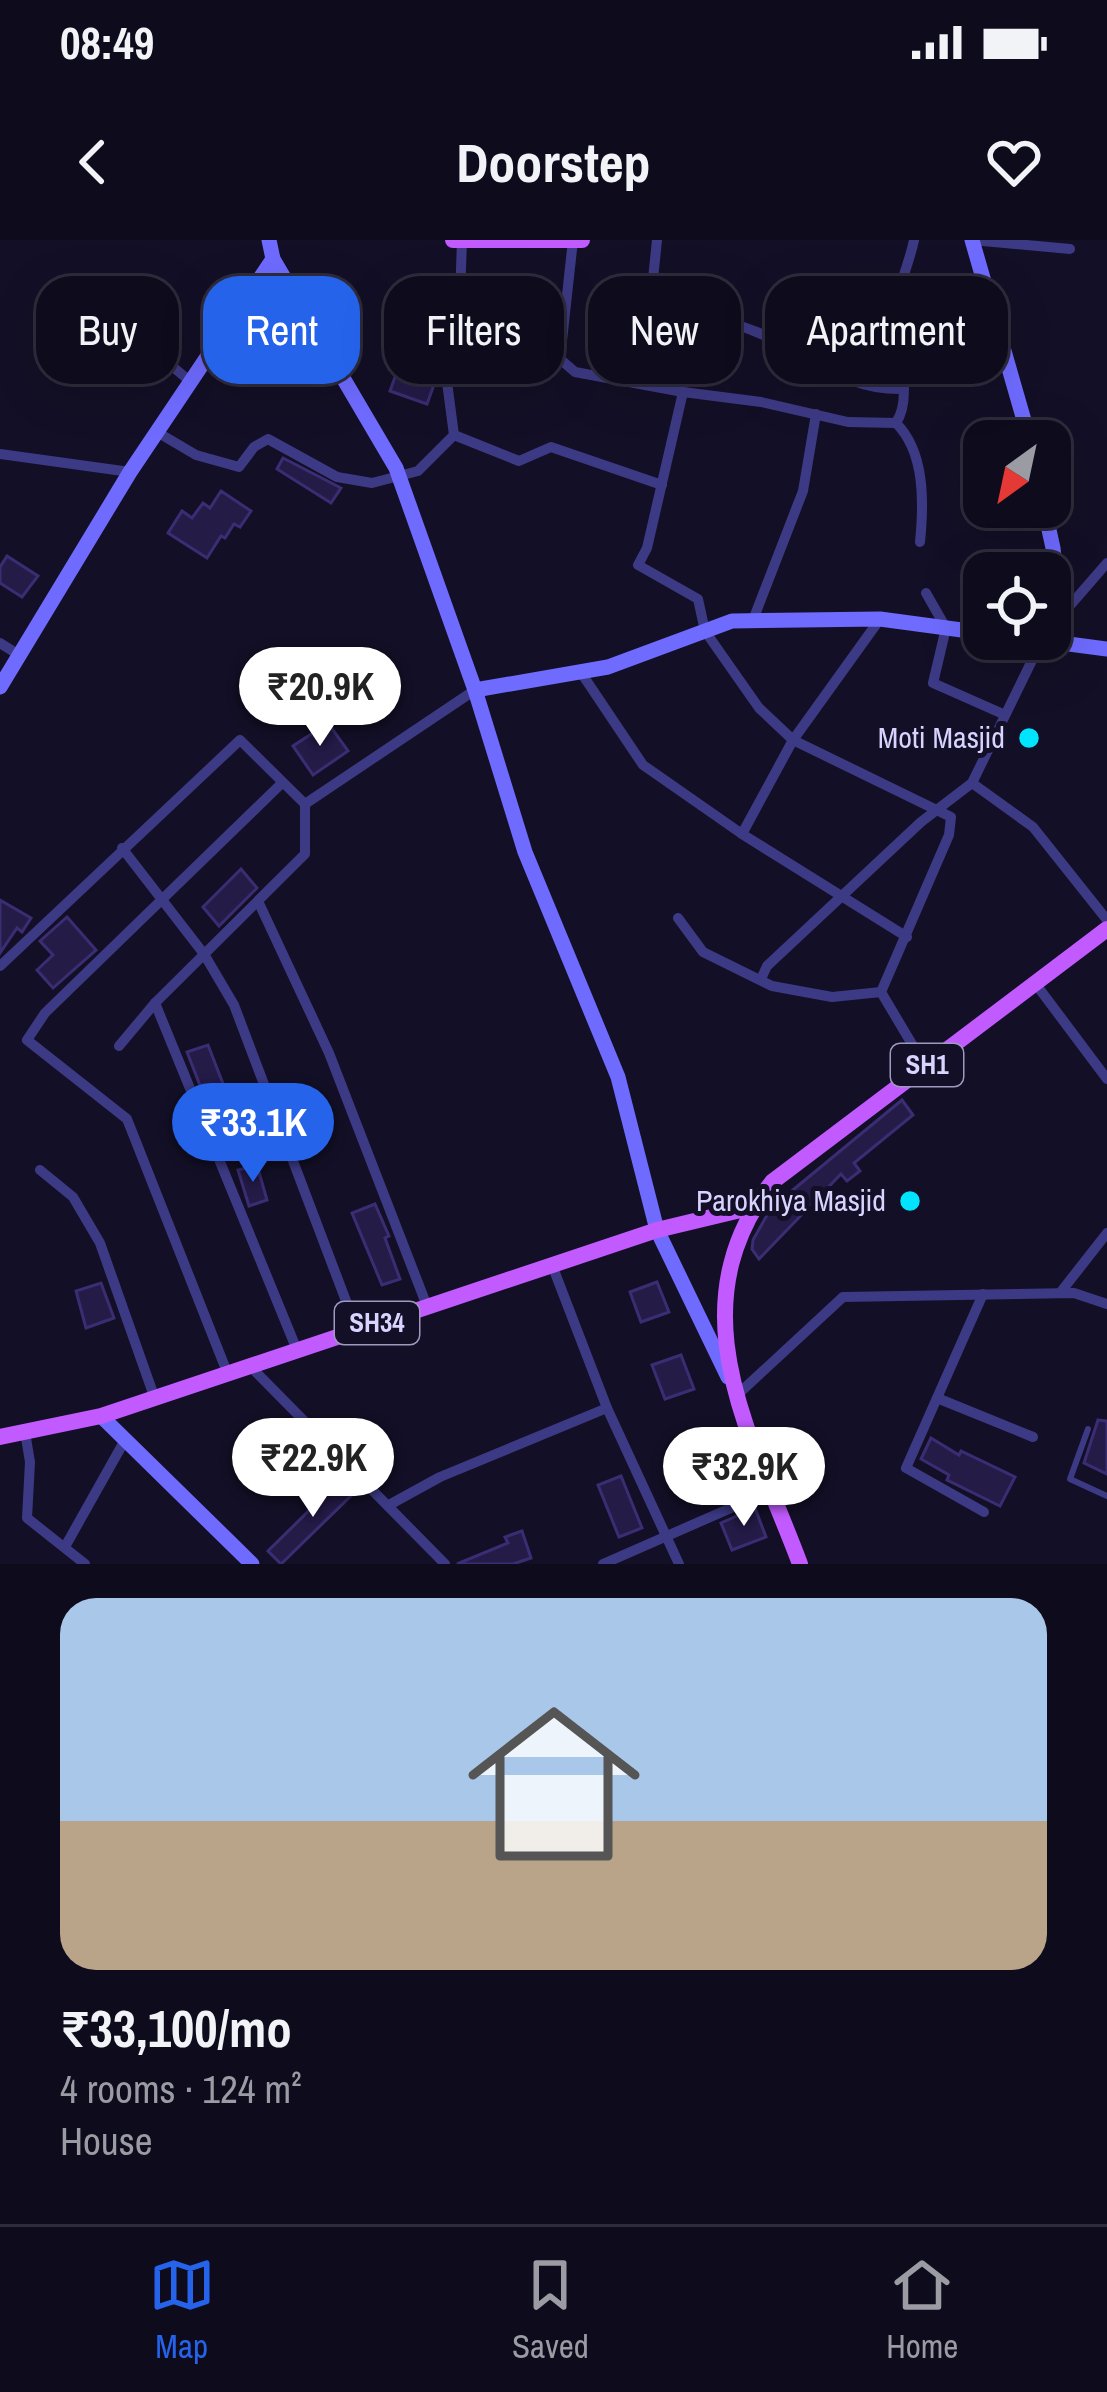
<!DOCTYPE html>
<meta charset="utf-8">
<style>
:root{--surface:#0e0b1c;--page:#171425;--text:#f1f3f6;--muted:#9b9ba3;--line:#2e2b3b;--accent:#2563eb}
body{margin:0;font-family:"Archivo Narrow",sans-serif;background:var(--page);color:var(--text);height:100vh;display:flex;flex-direction:column;font-size:45px;white-space:nowrap}
*{box-sizing:border-box;margin:0}
p{font-size:39px;color:var(--muted)}
.icon{flex:none;width:66px;height:66px;fill:none;stroke:currentColor;stroke-width:2;stroke-linecap:round;stroke-linejoin:round}
.map{position:relative;height:1324px;overflow:hidden}
.sheet{display:flex;flex-direction:column;background:var(--surface);flex:1}
.sheet>*{flex:none}
.top-card{position:absolute;left:36px;top:36px;width:1035px;height:108px;display:flex;gap:24px}
.needle{width:78px;rotate:213deg}
.tools{position:absolute;left:963px;top:180px;display:grid;gap:24px}
.tools a{display:grid;place-items:center;width:108px;height:108px;border-radius:24px;background:var(--surface);box-shadow:0 12px 48px #0002,0 0 0 3px var(--line);font-size:60px}
.price{position:absolute;translate:-50% -102px;padding:0 27px;border-radius:42px;background:#fff;color:#222;font-size:39px;line-height:78px;filter:drop-shadow(0 3px 6px #0008)}
.price::after{content:'';position:absolute;left:50%;top:72px;width:36px;height:27px;margin-left:-18px;background:inherit;clip-path:polygon(0 0,100% 0,50% 100%)}
.price.selected{background:var(--accent);color:#fff}
ul{padding:0;list-style:none}
li{display:grid;align-content:center;gap:24px;height:636px;padding:0 60px}
li+li{border-top:3px solid var(--line)}
li span{display:grid;place-items:center;height:372px;border-radius:36px;color:#555}
li>.icon{margin-inline-start:auto}
span .icon{width:216px;height:216px;fill:#fffc;stroke-width:1}
li b{font-size:51px}
.tag{padding:0 42px;border-radius:36px;background:var(--surface);box-shadow:0 12px 48px #0002,0 0 0 3px var(--line);font-size:42px;line-height:108px}
.tag.selected{background:var(--accent);color:#fff}
.status{display:flex;justify-content:space-between;align-items:center;height:84px;padding:0 60px;background:var(--surface);direction:ltr}
.status svg{height:33px;fill:currentColor}
header{display:flex;justify-content:space-between;align-items:center;height:156px;padding:0 60px;background:var(--surface);font-size:54px;font-weight:700}
.menu{display:flex;justify-content:space-around;align-items:center;height:168px;border-top:3px solid var(--line);background:var(--surface);font-size:33px;color:var(--muted)}
.menu a{display:grid;justify-items:center;gap:6px}
.menu .selected{color:var(--accent)}
.map>svg:first-child{display:block}
</style>
<div class="status"><b>08:49</b><svg viewBox="0 0 49 12"><path d="M0 12V9h3v3zM5 12V6h3v6zM10 12V3h3v9zM15 12V0h3v12zM26 1h20v11H26zM47 4h2v5h-2z"/></svg></div>
<header><svg class="icon" aria-label="back" viewBox="0 0 24 24"><path d="M15 5l-7 7 7 7"/></svg>Doorstep<svg class="icon" aria-label="heart" viewBox="0 0 24 24"><path d="M12 20l-8-8c-3-5 5-10 8-4 3-6 11-1 8 4z"/></svg></header>
<div class="map">
<svg width="1107" height="1324" viewBox="0 0 1107 1324">
<rect width="100%" height="100%" fill="#130f26"/>
<g fill="#241b47" stroke="#3b2d73" stroke-width="3">
<polygon points="399,126 436,139 427,164 390,151"/>
<polygon points="283,218 341,248 331,263 277,229"/>
<polygon points="221,251 251,271 240,287 234,284 225,298 221,296 207,318 168,293 182,271 192,278 203,263 210,268"/>
<polygon points="7,316 38,336 22,357 0,343 0,327"/>
<polygon points="328,483 348,511 313,535 293,506"/>
<polygon points="241,629 257,648 219,686 203,667"/>
<polygon points="0,660 31,678 22,692 17,688 0,713"/>
<polygon points="67,677 96,710 53,748 37,730 53,715 40,701"/>
<polygon points="208,805 234,872 213,879 187,812"/>
<polygon points="902,860 913,875 854,923 860,931 847,941 841,934 759,1019 752,1009 753,1000 771,968"/>
<polygon points="257,925 267,960 249,966 238,930"/>
<polygon points="375,964 389,996 385,998 400,1039 382,1045 352,973"/>
<polygon points="657,1042 669,1072 641,1082 630,1052"/>
<polygon points="101,1043 114,1078 86,1088 76,1051"/>
<polygon points="681,1115 694,1149 665,1159 652,1125"/>
<polygon points="1098,1180 1107,1181 1107,1234 1084,1223"/>
<polygon points="931,1198 959,1215 961,1211 1015,1237 1000,1266 947,1240 949,1235 921,1219"/>
<polygon points="344,1236 358,1249 281,1324 268,1311"/>
<polygon points="621,1236 642,1288 619,1297 598,1245"/>
<polygon points="755,1268 766,1297 732,1310 721,1283"/>
<polygon points="522,1291 531,1318 513,1324 457,1324 508,1303 505,1297"/>
</g>
<g fill="none" stroke-linecap="round" stroke-linejoin="round">
<polyline stroke="#3d3a85" stroke-width="6" points="1088,1189 1070,1239 1107,1256"/>
<g stroke="#3d3a85" stroke-width="10">
<polyline points="573,0 560,119 575,132 683,152"/>
<path d="M657 0 650 68C684 75 722 78 754 91 808 112 842 151 904 149"/>
<polyline points="972,0 1070,9"/>
<polyline points="99,72 120,83 191,142"/>
<path d="M896 183C925 212 924 262 920 302"/>
<polyline points="157,192 196,215 239,227 254,207 268,199 337,237 372,243 418,231 454,195 445,127 454,91 459,88 462,0"/>
<polyline points="454,195 519,221 551,207 662,245"/>
<polyline points="0,214 130,232"/>
<polyline points="926,353 946,388 933,443 1003,474"/>
<polyline points="1060,377 1107,323"/>
<polyline points="880,379 793,500 742,594 907,697"/>
<polyline points="753,380 803,251 816,174"/>
<polyline points="0,403 19,415"/>
<polyline points="580,431 643,525 742,594"/>
<polyline points="972,543 1033,587 1107,680"/>
<polyline points="305,564 475,450"/>
<polyline points="122,608 204,714 234,765 357,1090"/>
<polyline points="258,661 329,813 427,1066"/>
<polyline points="678,678 703,712 772,746 832,757 881,752"/>
<polyline points="0,726 240,500 305,564 305,614 155,763 119,806"/>
<polyline points="761,739 767,726 921,582 972,543 1042,400"/>
<polyline points="1035,743 1107,839"/>
<path d="M881 752 949 595 951 577 793 500 759 468 705 391 698 359 638 325 647 308 683 152 761 162 848 182 896 183C916 151 891 112 894 77 896 51 909 25 914 0"/>
<polyline points="881,752 925,826"/>
<polyline points="155,763 297,1110"/>
<polyline points="40,930 73,957 100,1003 154,1156"/>
<polyline points="552,1025 607,1168 679,1324"/>
<polyline points="1060,1053 1107,993"/>
<polyline points="983,1054 906,1228 984,1272"/>
<polyline points="249,1125 445,1324"/>
<polyline points="227,1132 127,879 27,800 45,773 282,543"/>
<polyline points="736,1156 843,1057 1074,1053 1107,1064"/>
<polyline points="937,1158 1033,1197"/>
<polyline points="25,1192 30,1222 27,1278 85,1324"/>
<polyline points="389,1265 440,1237 607,1168"/>
<polyline points="66,1305 125,1200"/>
<polyline points="603,1324 772,1250"/>
</g>
<g stroke="#6f6bff" stroke-width="15">
<polyline points="269,0 273,19 396,228 475,450 525,612 618,837 657,990 728,1137"/>
<polyline points="972,0 1030,201"/>
<polyline points="1044,267 1053,308 1062,403"/>
<polyline points="1031,399 1107,409"/>
<polyline points="0,447 130,232 273,19"/>
<polyline points="475,450 608,427 732,381 880,379 984,393"/>
<polyline points="101,1176 252,1324"/>
</g>
<g stroke="#c25bff" stroke-width="16">
<polyline points="453,0 582,0"/>
<polyline points="0,1197 101,1176 657,990 753,967"/>
<path d="M800 1324C752 1195 674 1070 772 942L1107 689"/>
</g>
</g>
<g fill="#00e5ff" stroke="#130f26" stroke-width="4.5">
<circle cx="1029" cy="498" r="12"/>
<circle cx="910" cy="961" r="12"/>
</g>
<g text-anchor="middle" stroke-width="10" stroke-linejoin="round" paint-order="stroke">
<g fill="#130f26" stroke="#9e99be" stroke-width="3">
<rect x="891" y="804" width="72" height="42" rx="9"/>
<rect x="335" y="1062" width="84" height="42" rx="9"/>
</g>
<g font-size="27" font-weight="bold" fill="#d9d4ff">
<text x="927" y="834">SH1</text>
<text x="377" y="1092">SH34</text>
</g>
<g font-size="30" fill="#d9d4ff" stroke="#130f26" text-anchor="end">
<text x="1005" y="508">Moti Masjid</text>
<text x="886" y="971">Parokhiya Masjid</text>
</g>
</g>
</svg>
<div class="tools">
<a><svg class="needle" viewBox="-14 -14 28 28"><path d="M0-13l5 13h-10z" fill="#e53935"/><path d="M0 13l5-13h-10z" fill="#9b9ba3"/></svg></a>
<a><svg class="icon" aria-label="locate" viewBox="0 0 24 24"><circle cx="12" cy="12" r="6"/><path d="M12 2v4M12 18v4M2 12h4M18 12h4"/></svg></a>
</div>
<b class="price" style="left:320px;top:509px">₹20.9K</b>
<b class="price selected" style="left:253px;top:945px">₹33.1K</b>
<b class="price" style="left:313px;top:1280px">₹22.9K</b>
<b class="price" style="left:744px;top:1289px">₹32.9K</b>
<div class="top-card">
<a class="tag">Buy</a>
<a class="tag selected">Rent</a>
<a class="tag">Filters</a>
<a class="tag">New</a>
<a class="tag">Apartment</a>
</div>
</div>
<section class="sheet">
<ul>
<li><span style="background:linear-gradient(#a9c7e8 60%,#b9a48a 0)"><svg class="icon" aria-label="home" viewBox="0 0 24 24"><path d="M3 11l9-7 9 7M6 9v11h12V9"/></svg></span><div><b>₹33,100/mo</b><p>4 rooms · 124 m²</p><p>House</p></div></li>
</ul>
</section>
<nav class="menu">
<a class="selected"><svg class="icon" aria-label="map" viewBox="0 0 24 24"><path d="M3 6l6-2 6 2 6-2v14l-6 2-6-2-6 2zM9 4v14M15 6v14"/></svg>Map</a>
<a><svg class="icon" aria-label="saved" viewBox="0 0 24 24"><path d="M7 4h10v16l-5-4-5 4z"/></svg>Saved</a>
<a><svg class="icon" aria-label="home" viewBox="0 0 24 24"><path d="M3 11l9-7 9 7M6 9v11h12V9"/></svg>Home</a>
</nav>
